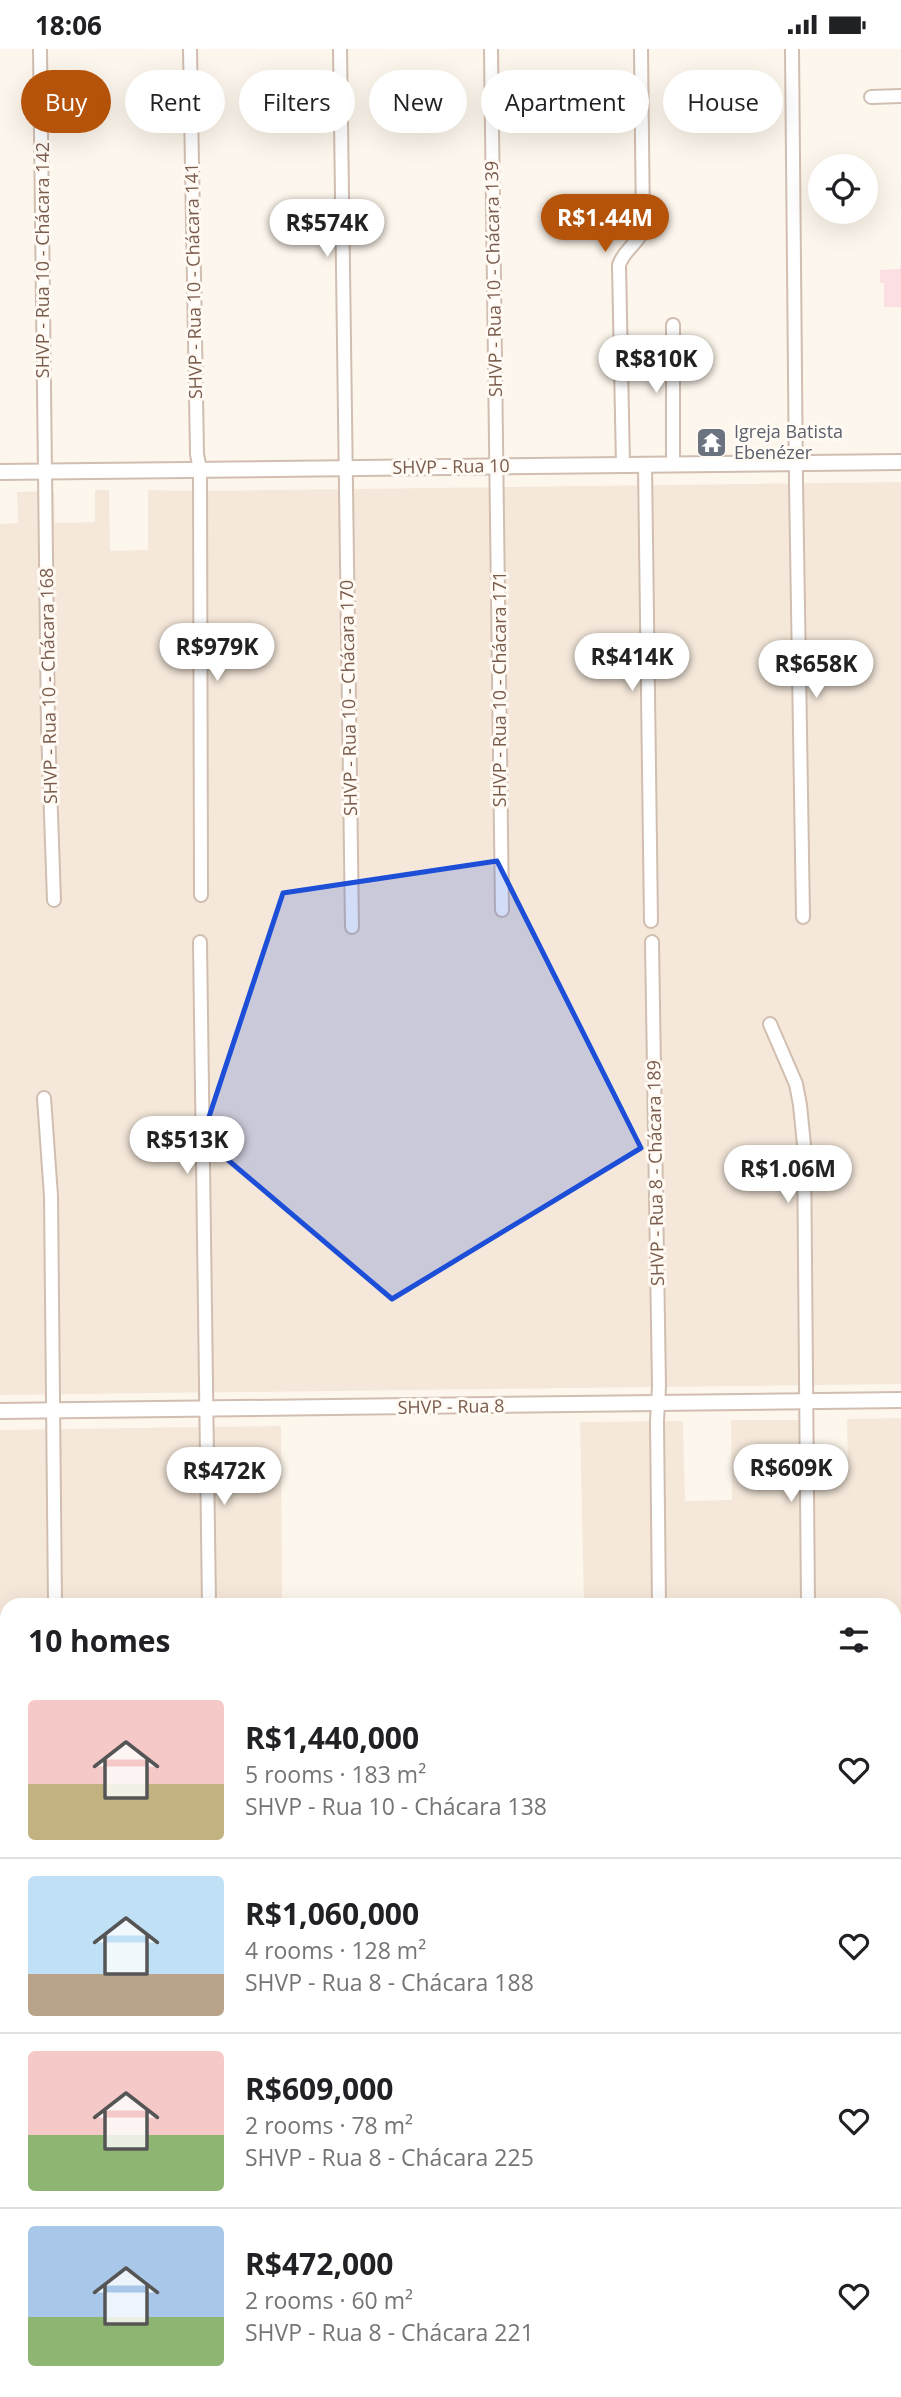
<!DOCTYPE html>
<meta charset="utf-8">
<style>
:root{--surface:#fff;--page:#f6f6f6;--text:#202124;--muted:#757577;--line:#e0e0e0;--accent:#b45309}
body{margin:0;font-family:"Open Sans",sans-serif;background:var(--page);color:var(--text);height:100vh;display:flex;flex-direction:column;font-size:26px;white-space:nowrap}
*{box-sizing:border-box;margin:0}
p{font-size:23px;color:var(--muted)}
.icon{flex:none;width:38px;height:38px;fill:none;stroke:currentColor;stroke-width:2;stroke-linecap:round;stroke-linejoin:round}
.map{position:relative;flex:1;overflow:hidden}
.drawer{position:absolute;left:0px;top:1549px;width:901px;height:800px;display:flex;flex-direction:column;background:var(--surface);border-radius:21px 21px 0 0;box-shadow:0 7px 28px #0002}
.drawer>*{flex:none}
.banner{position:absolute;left:21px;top:21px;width:859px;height:63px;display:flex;gap:14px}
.tools{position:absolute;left:808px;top:105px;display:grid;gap:14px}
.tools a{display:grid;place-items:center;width:70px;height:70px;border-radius:50%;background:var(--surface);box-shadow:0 7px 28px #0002;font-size:35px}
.price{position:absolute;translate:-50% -60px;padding:0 16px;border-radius:24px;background:#fff;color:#222;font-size:23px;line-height:46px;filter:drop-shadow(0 2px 4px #0008)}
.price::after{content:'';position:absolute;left:50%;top:42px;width:21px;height:16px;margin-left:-10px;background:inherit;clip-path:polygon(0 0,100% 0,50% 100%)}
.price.selected{background:var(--accent);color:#fff}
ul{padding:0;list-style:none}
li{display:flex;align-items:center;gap:21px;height:175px;padding:0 28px}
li+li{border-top:2px solid var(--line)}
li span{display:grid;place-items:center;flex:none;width:196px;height:140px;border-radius:7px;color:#555}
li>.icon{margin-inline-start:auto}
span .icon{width:84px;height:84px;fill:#fffc;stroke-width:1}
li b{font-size:30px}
h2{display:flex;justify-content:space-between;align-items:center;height:84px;padding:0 28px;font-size:30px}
.chip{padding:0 24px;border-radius:32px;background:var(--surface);box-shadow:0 7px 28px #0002;font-size:24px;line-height:63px}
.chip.selected{background:var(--accent);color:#fff}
.status{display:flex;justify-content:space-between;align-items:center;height:49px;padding:0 35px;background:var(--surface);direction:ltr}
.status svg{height:19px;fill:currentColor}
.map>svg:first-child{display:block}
</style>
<div class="status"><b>18:06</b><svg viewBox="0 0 49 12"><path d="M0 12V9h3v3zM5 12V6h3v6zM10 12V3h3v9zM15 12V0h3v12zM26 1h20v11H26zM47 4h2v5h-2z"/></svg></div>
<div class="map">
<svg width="901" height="2348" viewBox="0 0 901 2348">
<rect width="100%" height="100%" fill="#fdf6ec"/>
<g fill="#f5e8da">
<polygon points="901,433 901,1335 0,1346 0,475 18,474 17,443 54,442 55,474 95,473 95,441 109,441 110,502 148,501 148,441 199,442"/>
<polygon points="901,1369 901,2274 894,2274 894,1556 584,1556 580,1373 683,1372 685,1452 732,1451 731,1371 814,1371 815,1424 848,1423 847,1370"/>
<polygon points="281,1377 282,1556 7,1556 7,2287 0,2287 0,1381"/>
<polygon points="0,2323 7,2323 7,2342 716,2342 716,2348 0,2348"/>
</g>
<polygon fill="#fbdfe3" points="901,213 901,260 900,258 884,258 884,234 880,234 880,221 900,220"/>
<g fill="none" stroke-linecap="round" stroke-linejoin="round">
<defs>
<g id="minor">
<polyline points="40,0 48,679 54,851"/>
<polyline points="190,0 197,405 200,421 201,846"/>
<polyline points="340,0 352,878"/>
<polyline points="491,0 502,861"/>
<polyline points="792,0 796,434 803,868"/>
<polyline points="871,48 901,47"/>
<polyline points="673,276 673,416"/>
<path d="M623 416 619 216C624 200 640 194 643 178L641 0"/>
<polyline points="645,416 651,872"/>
<polyline points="200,893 209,1556"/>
<polyline points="652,893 659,1338 657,1372 659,1556"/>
<polyline points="770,975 796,1035 800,1056 804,1096 808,1556"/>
<polyline points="44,1049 51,1147 55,1556"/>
<polyline points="30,2342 30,2348"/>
<polyline points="329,2342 329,2348"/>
<polyline points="479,2342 479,2348"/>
<polyline points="615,2342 615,2348"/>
<polyline points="679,2342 679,2348"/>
<polyline points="796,2342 796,2348"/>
<polyline points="885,2342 885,2348"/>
<polyline points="180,2348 180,2342"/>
</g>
<g id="tertiary">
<polyline points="0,423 901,413"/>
<polyline points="0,1362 901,1351"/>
<polyline points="894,2289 901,2288"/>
<polyline points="0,2300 7,2300"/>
</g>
</defs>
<use href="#minor" stroke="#d1beb0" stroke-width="16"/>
<use href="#tertiary" stroke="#d1beb0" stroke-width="18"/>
<use href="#minor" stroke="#fff" stroke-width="12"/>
<use href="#tertiary" stroke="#fff" stroke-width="14"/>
</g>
<path fill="#1d4ed8" fill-opacity="0.2" stroke="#1d4ed8" stroke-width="5" stroke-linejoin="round" d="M497 812 641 1099 392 1250 202 1089 283 844Z"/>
<defs>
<symbol id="temple-square" viewBox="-11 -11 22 22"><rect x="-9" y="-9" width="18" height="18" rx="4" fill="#6b7280" stroke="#fffaf3"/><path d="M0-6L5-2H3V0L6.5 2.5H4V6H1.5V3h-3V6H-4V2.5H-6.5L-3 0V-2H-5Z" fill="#fff"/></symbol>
</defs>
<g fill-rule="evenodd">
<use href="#temple-square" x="694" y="376" width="35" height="35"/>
</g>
<g text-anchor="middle" stroke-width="6" stroke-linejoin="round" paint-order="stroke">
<g font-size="18" fill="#7a5c4d" stroke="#fffaf3">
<text transform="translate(43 211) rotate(-90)" y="6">SHVP - Rua 10 - Chácara 142</text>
<text transform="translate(494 230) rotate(-91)" y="6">SHVP - Rua 10 - Chácara 139</text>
<text transform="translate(194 232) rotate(-91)" y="6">SHVP - Rua 10 - Chácara 141</text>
<text transform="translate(451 418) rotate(-1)" y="6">SHVP - Rua 10</text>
<text transform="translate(49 637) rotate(-91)" y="6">SHVP - Rua 10 - Chácara 168</text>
<text transform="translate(500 640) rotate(-90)" y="6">SHVP - Rua 10 - Chácara 171</text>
<text transform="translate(349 649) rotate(-91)" y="6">SHVP - Rua 10 - Chácara 170</text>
<text transform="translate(656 1124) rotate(-91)" y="6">SHVP - Rua 8 - Chácara 189</text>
<text transform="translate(451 1358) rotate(-1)" y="6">SHVP - Rua 8</text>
</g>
<g font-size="18" fill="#5b616d" stroke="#fffaf3" text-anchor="start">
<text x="734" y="389">Igreja Batista<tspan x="734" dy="21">Ebenézer</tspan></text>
</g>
</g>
</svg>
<div class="tools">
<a><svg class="icon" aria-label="locate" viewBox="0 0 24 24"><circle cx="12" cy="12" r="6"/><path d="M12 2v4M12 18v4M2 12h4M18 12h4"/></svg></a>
</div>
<b class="price selected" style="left:605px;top:205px">R$1.44M</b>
<b class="price" style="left:327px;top:210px">R$574K</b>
<b class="price" style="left:656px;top:346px">R$810K</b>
<b class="price" style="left:217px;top:634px">R$979K</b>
<b class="price" style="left:632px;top:644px">R$414K</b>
<b class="price" style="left:816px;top:651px">R$658K</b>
<b class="price" style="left:187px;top:1127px">R$513K</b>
<b class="price" style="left:788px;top:1156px">R$1.06M</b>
<b class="price" style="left:791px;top:1455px">R$609K</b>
<b class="price" style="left:224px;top:1458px">R$472K</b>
<div class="banner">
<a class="chip selected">Buy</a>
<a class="chip">Rent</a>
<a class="chip">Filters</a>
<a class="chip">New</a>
<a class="chip">Apartment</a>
<a class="chip">House</a>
</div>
<section class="drawer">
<h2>10 homes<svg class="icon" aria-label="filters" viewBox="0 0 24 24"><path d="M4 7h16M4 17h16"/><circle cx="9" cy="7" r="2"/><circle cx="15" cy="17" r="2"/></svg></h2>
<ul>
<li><span style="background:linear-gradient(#f6c9c9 60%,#c2b280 0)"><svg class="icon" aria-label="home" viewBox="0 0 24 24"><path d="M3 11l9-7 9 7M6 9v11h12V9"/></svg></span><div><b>R$1,440,000</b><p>5 rooms · 183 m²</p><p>SHVP - Rua 10 - Chácara 138</p></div><svg class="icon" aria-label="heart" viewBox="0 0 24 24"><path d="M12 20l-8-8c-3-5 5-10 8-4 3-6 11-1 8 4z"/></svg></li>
<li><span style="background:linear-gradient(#bfe0f5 70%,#b9a48a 0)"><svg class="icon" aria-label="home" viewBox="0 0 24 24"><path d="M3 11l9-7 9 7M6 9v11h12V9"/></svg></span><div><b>R$1,060,000</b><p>4 rooms · 128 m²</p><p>SHVP - Rua 8 - Chácara 188</p></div><svg class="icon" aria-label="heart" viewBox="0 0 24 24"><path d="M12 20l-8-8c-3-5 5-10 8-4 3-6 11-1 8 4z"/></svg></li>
<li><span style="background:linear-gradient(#f6c9c9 60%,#8fb573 0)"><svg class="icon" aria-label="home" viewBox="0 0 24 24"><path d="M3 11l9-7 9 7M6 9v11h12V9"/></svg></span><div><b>R$609,000</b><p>2 rooms · 78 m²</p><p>SHVP - Rua 8 - Chácara 225</p></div><svg class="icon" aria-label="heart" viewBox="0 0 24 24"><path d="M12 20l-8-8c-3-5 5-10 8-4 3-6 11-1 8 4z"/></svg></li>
<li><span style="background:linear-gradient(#a9c7e8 65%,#8fb573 0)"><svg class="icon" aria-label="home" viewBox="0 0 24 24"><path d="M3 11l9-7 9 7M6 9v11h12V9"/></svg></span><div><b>R$472,000</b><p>2 rooms · 60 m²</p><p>SHVP - Rua 8 - Chácara 221</p></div><svg class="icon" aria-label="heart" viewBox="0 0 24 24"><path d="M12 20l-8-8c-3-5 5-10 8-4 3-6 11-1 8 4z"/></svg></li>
</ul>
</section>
</div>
